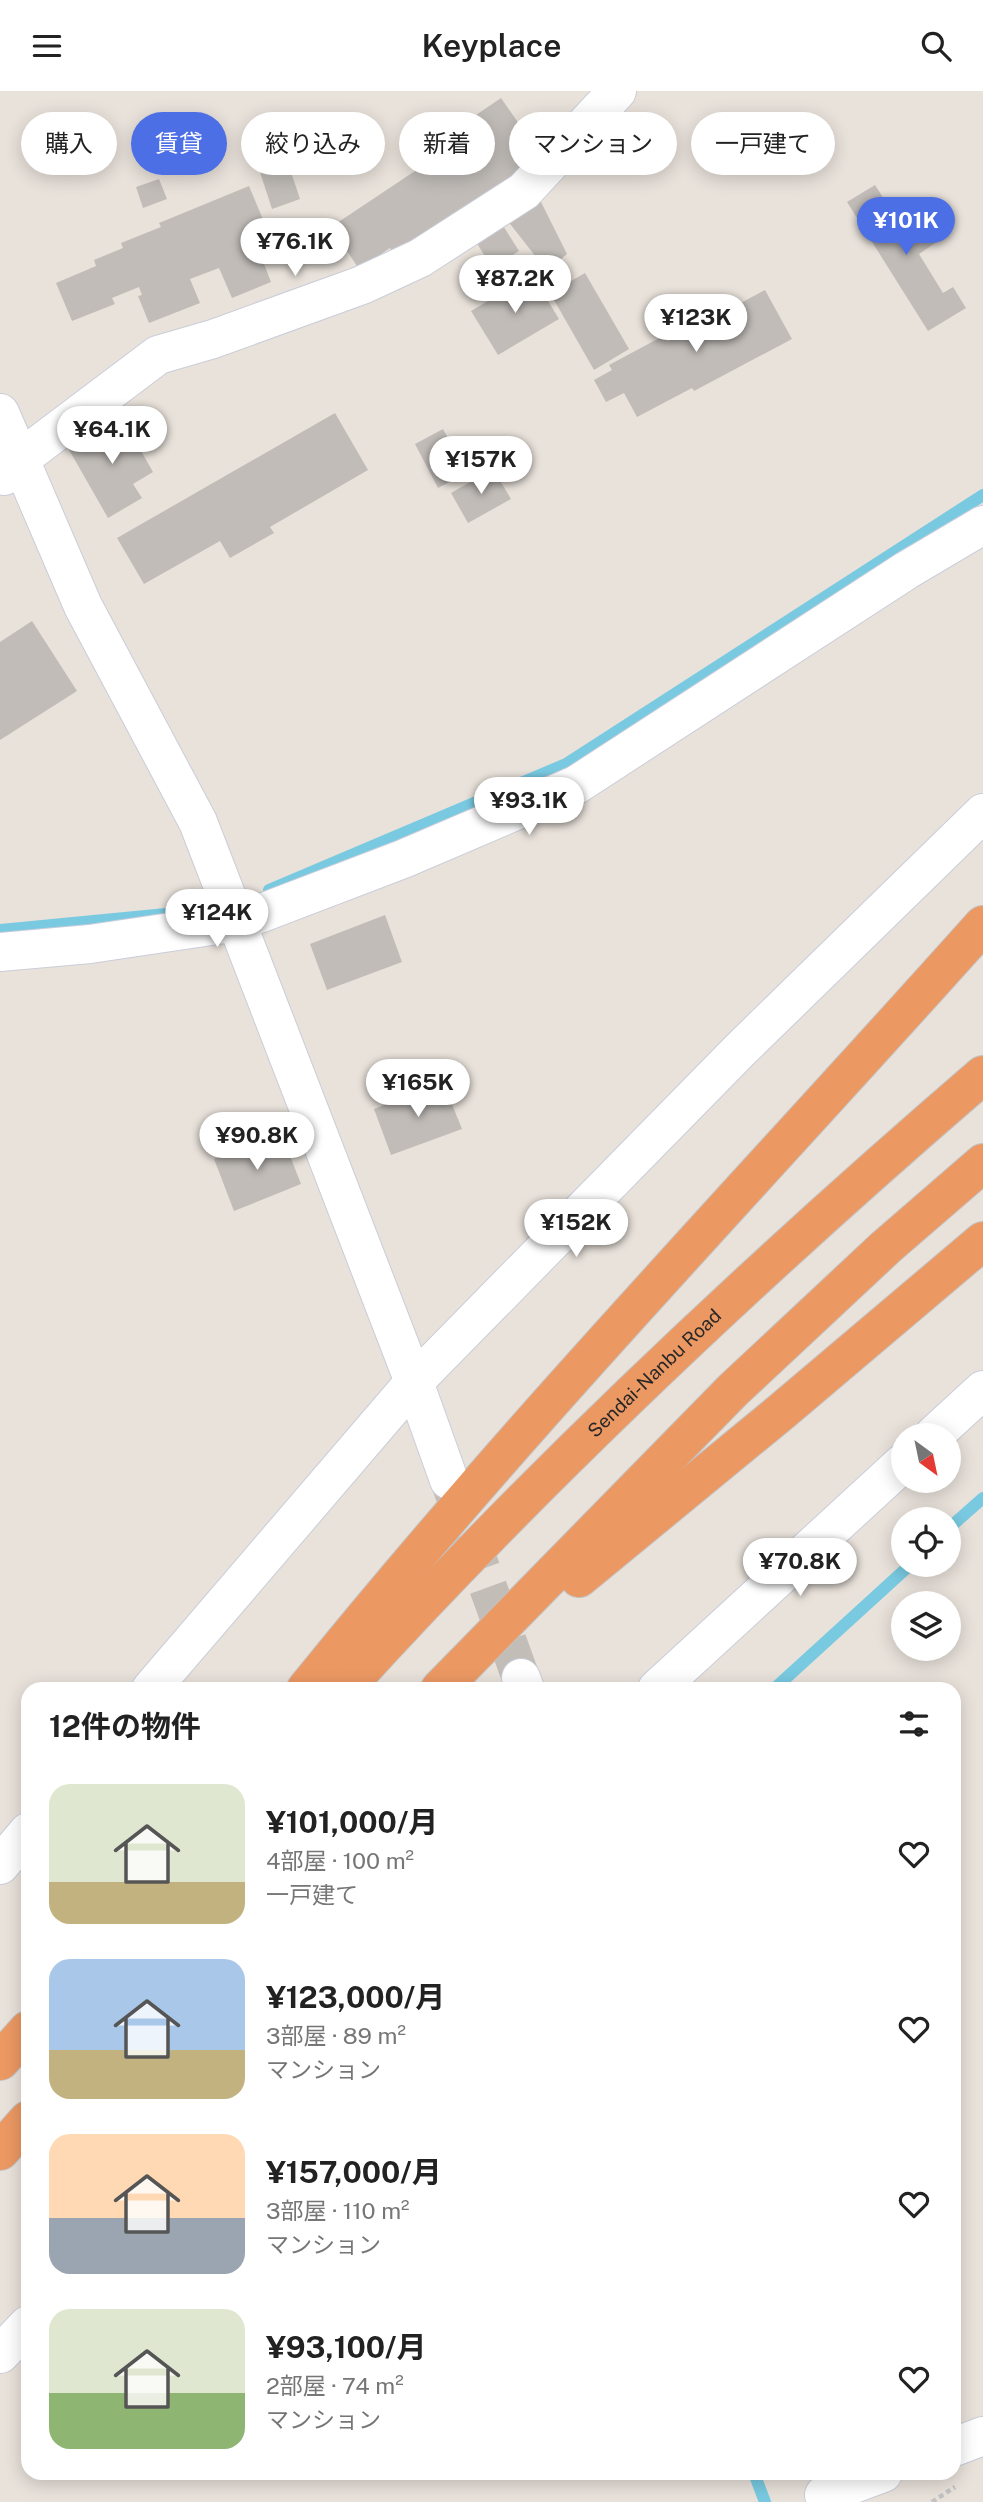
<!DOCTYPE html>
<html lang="ja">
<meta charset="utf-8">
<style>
:root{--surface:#fff;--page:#f2f2f2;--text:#222;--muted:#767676;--accent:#4c6fe6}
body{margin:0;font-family:"Public Sans","Noto Sans JP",sans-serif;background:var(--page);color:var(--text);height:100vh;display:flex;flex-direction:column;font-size:26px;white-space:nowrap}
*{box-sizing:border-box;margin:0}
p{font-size:23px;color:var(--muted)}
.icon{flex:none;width:38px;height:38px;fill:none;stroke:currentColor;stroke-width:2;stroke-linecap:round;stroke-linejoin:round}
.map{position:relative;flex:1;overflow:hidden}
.sheet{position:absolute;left:21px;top:1591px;width:940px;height:798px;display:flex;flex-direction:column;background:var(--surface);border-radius:21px;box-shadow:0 4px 18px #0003}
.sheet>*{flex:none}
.banner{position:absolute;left:21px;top:21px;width:942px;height:63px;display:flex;gap:14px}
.needle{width:46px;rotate:147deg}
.controls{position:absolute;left:891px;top:1332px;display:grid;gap:14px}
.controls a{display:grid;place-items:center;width:70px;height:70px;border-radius:50%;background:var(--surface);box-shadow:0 4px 18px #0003;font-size:35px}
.price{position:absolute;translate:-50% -60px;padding:0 16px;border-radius:24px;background:#fff;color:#222;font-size:23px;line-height:46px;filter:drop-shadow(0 2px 4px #0008)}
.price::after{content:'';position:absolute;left:50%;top:42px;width:21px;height:16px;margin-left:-10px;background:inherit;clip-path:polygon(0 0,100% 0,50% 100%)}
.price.selected{background:var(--accent);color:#fff}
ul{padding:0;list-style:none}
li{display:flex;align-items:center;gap:21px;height:175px;padding:0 28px}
li span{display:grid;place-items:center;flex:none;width:196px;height:140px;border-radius:21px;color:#555}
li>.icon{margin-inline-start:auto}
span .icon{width:84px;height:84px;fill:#fffc;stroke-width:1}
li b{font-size:30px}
h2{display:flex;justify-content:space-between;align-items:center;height:84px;padding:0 28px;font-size:30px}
.pill{padding:0 24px;border-radius:32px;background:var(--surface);box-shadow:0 4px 18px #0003;font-size:24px;line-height:63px}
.pill.selected{background:var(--accent);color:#fff}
header{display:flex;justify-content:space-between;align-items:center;height:91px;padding:0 28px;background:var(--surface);font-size:32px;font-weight:600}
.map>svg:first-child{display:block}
</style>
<header><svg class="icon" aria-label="menu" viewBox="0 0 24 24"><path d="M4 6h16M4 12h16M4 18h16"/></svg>Keyplace<svg class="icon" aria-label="search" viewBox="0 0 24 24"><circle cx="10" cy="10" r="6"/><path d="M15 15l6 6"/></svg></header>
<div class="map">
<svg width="983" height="2411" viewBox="0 0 983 2411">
<rect width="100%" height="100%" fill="#e9e2db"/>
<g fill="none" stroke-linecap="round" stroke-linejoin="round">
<g stroke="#79cae1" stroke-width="12">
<polyline points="269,799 566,673 983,404"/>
<polyline points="0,839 166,823"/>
<polyline points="948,1438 983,1407"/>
<polyline points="774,1598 910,1474"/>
<polyline points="754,2382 765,2411"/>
</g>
</g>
<g fill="#c1bcb8">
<polygon points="501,7 542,66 395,165 390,157 359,178 331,136 433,68 426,58"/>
<polygon points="284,60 300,108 272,118 256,69"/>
<polygon points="159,88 167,108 143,117 136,96"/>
<polygon points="875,94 900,133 918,121 938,150 919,163 943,202 953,196 966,217 928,240 847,111"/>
<polygon points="249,95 274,155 259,160 271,191 232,207 219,177 190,188 200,212 149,232 138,205 142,204 139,196 112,207 115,213 72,230 56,192 96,175 94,169 123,157 121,152 161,136 159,132"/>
<polygon points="538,105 567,163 547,180 507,129"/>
<polygon points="502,133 519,160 492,177 475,149"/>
<polygon points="585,182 629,258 594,279 550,202"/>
<polygon points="532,184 559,228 498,264 471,220"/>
<polygon points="765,199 792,248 694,300 692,297 637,326 624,302 606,311 594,289 612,279 609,274 665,244 668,250 699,235 693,223 719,208 726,220"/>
<polygon points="335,322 368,379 270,436 274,442 230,467 220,450 144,493 117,447"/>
<polygon points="122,326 153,381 133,393 142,407 108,427 68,357"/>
<polygon points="443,338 467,382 438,397 415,353"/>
<polygon points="493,378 511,408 468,432 451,402"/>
<polygon points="32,530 77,600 0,649 0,551"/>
<polygon points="385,824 402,871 327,899 310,853"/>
<polygon points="443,991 462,1038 391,1064 374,1018"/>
<polygon points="281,1042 301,1093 234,1120 214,1068"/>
</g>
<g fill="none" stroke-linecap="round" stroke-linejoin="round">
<polyline stroke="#c2bdb7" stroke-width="38" stroke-dasharray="38 19" stroke-linecap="butt" points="449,1389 521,1587"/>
<defs>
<g id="minor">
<polyline points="0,322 83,515 198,731 414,1291 449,1389"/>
<polyline points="4,385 20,368 158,264 213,248 362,194 420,167 524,100 617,0"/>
<polyline points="0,861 90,853 238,831 403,768 576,694 907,479 983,434"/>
<polyline points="934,1344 983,1299"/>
<polyline points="521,1587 525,1598"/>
<polyline points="151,1598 414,1291 740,959 983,722"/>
<polyline points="657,1598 903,1372"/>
<polyline points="0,1774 28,1741"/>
<polyline points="0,2263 28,2234"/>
<polyline points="954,2356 983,2345"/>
<polyline points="826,2411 824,2404 883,2382"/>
</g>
<g id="highway">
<polyline points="579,1487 781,1321 983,1150"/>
<path d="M306 1598C520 1333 756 1088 983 834"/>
<path id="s1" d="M344 1598C543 1379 759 1177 983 984"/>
<polyline points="440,1598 733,1299 886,1156 983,1072"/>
<polyline points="0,1970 28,1939"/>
<polyline points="0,2060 28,2029"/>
</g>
</defs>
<use href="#minor" stroke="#cacdd9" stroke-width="40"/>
<use href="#highway" stroke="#c3c3c3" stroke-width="40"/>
<polyline stroke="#c3c3c3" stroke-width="4.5" stroke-dasharray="5 3.5" stroke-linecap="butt" points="932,2411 955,2396"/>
<use href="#minor" stroke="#fff" stroke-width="38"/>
<use href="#highway" stroke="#ec9863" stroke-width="38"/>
</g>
<g text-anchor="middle" stroke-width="5" stroke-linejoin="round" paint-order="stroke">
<g font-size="19" fill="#282828" stroke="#fff">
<text dy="7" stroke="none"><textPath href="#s1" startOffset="443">Sendai-Nanbu Road</textPath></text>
</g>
</g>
</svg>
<div class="controls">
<a><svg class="needle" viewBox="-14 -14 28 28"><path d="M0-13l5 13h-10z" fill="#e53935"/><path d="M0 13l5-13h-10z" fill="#767676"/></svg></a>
<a><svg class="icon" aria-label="locate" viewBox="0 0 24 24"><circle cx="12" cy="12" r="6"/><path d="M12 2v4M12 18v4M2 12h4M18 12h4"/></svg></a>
<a><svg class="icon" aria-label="layers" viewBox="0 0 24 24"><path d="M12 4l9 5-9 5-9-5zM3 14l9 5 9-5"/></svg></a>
</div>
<b class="price selected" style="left:906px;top:166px">¥101K</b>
<b class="price" style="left:295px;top:187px">¥76.1K</b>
<b class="price" style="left:515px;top:224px">¥87.2K</b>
<b class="price" style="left:696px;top:263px">¥123K</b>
<b class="price" style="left:112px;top:375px">¥64.1K</b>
<b class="price" style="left:481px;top:405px">¥157K</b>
<b class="price" style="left:529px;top:746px">¥93.1K</b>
<b class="price" style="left:217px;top:858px">¥124K</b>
<b class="price" style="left:418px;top:1028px">¥165K</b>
<b class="price" style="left:257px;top:1081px">¥90.8K</b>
<b class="price" style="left:576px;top:1168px">¥152K</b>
<b class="price" style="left:800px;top:1507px">¥70.8K</b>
<div class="banner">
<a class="pill">購入</a>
<a class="pill selected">賃貸</a>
<a class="pill">絞り込み</a>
<a class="pill">新着</a>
<a class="pill">マンション</a>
<a class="pill">一戸建て</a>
</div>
<section class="sheet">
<h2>12件の物件<svg class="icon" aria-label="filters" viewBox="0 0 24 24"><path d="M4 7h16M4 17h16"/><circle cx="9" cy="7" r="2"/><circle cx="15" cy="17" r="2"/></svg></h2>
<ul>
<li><span style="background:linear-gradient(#dfe7d0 70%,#c2b280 0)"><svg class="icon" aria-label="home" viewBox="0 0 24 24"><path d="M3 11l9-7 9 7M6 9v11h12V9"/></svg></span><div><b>¥101,000/月</b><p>4部屋 · 100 m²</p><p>一戸建て</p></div><svg class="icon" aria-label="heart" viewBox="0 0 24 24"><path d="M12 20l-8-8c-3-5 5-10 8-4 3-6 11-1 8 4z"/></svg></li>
<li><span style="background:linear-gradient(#a9c7e8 65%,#c2b280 0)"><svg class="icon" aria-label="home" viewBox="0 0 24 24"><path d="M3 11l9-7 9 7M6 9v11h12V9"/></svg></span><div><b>¥123,000/月</b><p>3部屋 · 89 m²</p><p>マンション</p></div><svg class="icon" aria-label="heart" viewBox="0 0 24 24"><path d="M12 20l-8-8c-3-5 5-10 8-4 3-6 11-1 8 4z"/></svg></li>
<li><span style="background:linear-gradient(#ffd9b3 60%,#9aa5b1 0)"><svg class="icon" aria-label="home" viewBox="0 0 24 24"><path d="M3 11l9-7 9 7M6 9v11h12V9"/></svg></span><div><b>¥157,000/月</b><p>3部屋 · 110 m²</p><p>マンション</p></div><svg class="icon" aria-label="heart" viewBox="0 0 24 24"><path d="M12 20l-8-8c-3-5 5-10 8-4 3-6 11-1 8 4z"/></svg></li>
<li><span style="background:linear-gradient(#dfe7d0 60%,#8fb573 0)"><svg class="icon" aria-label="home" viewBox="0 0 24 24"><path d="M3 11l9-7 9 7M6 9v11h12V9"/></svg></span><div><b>¥93,100/月</b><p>2部屋 · 74 m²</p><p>マンション</p></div><svg class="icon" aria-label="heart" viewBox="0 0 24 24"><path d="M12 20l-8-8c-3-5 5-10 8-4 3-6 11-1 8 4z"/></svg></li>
</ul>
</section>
</div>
